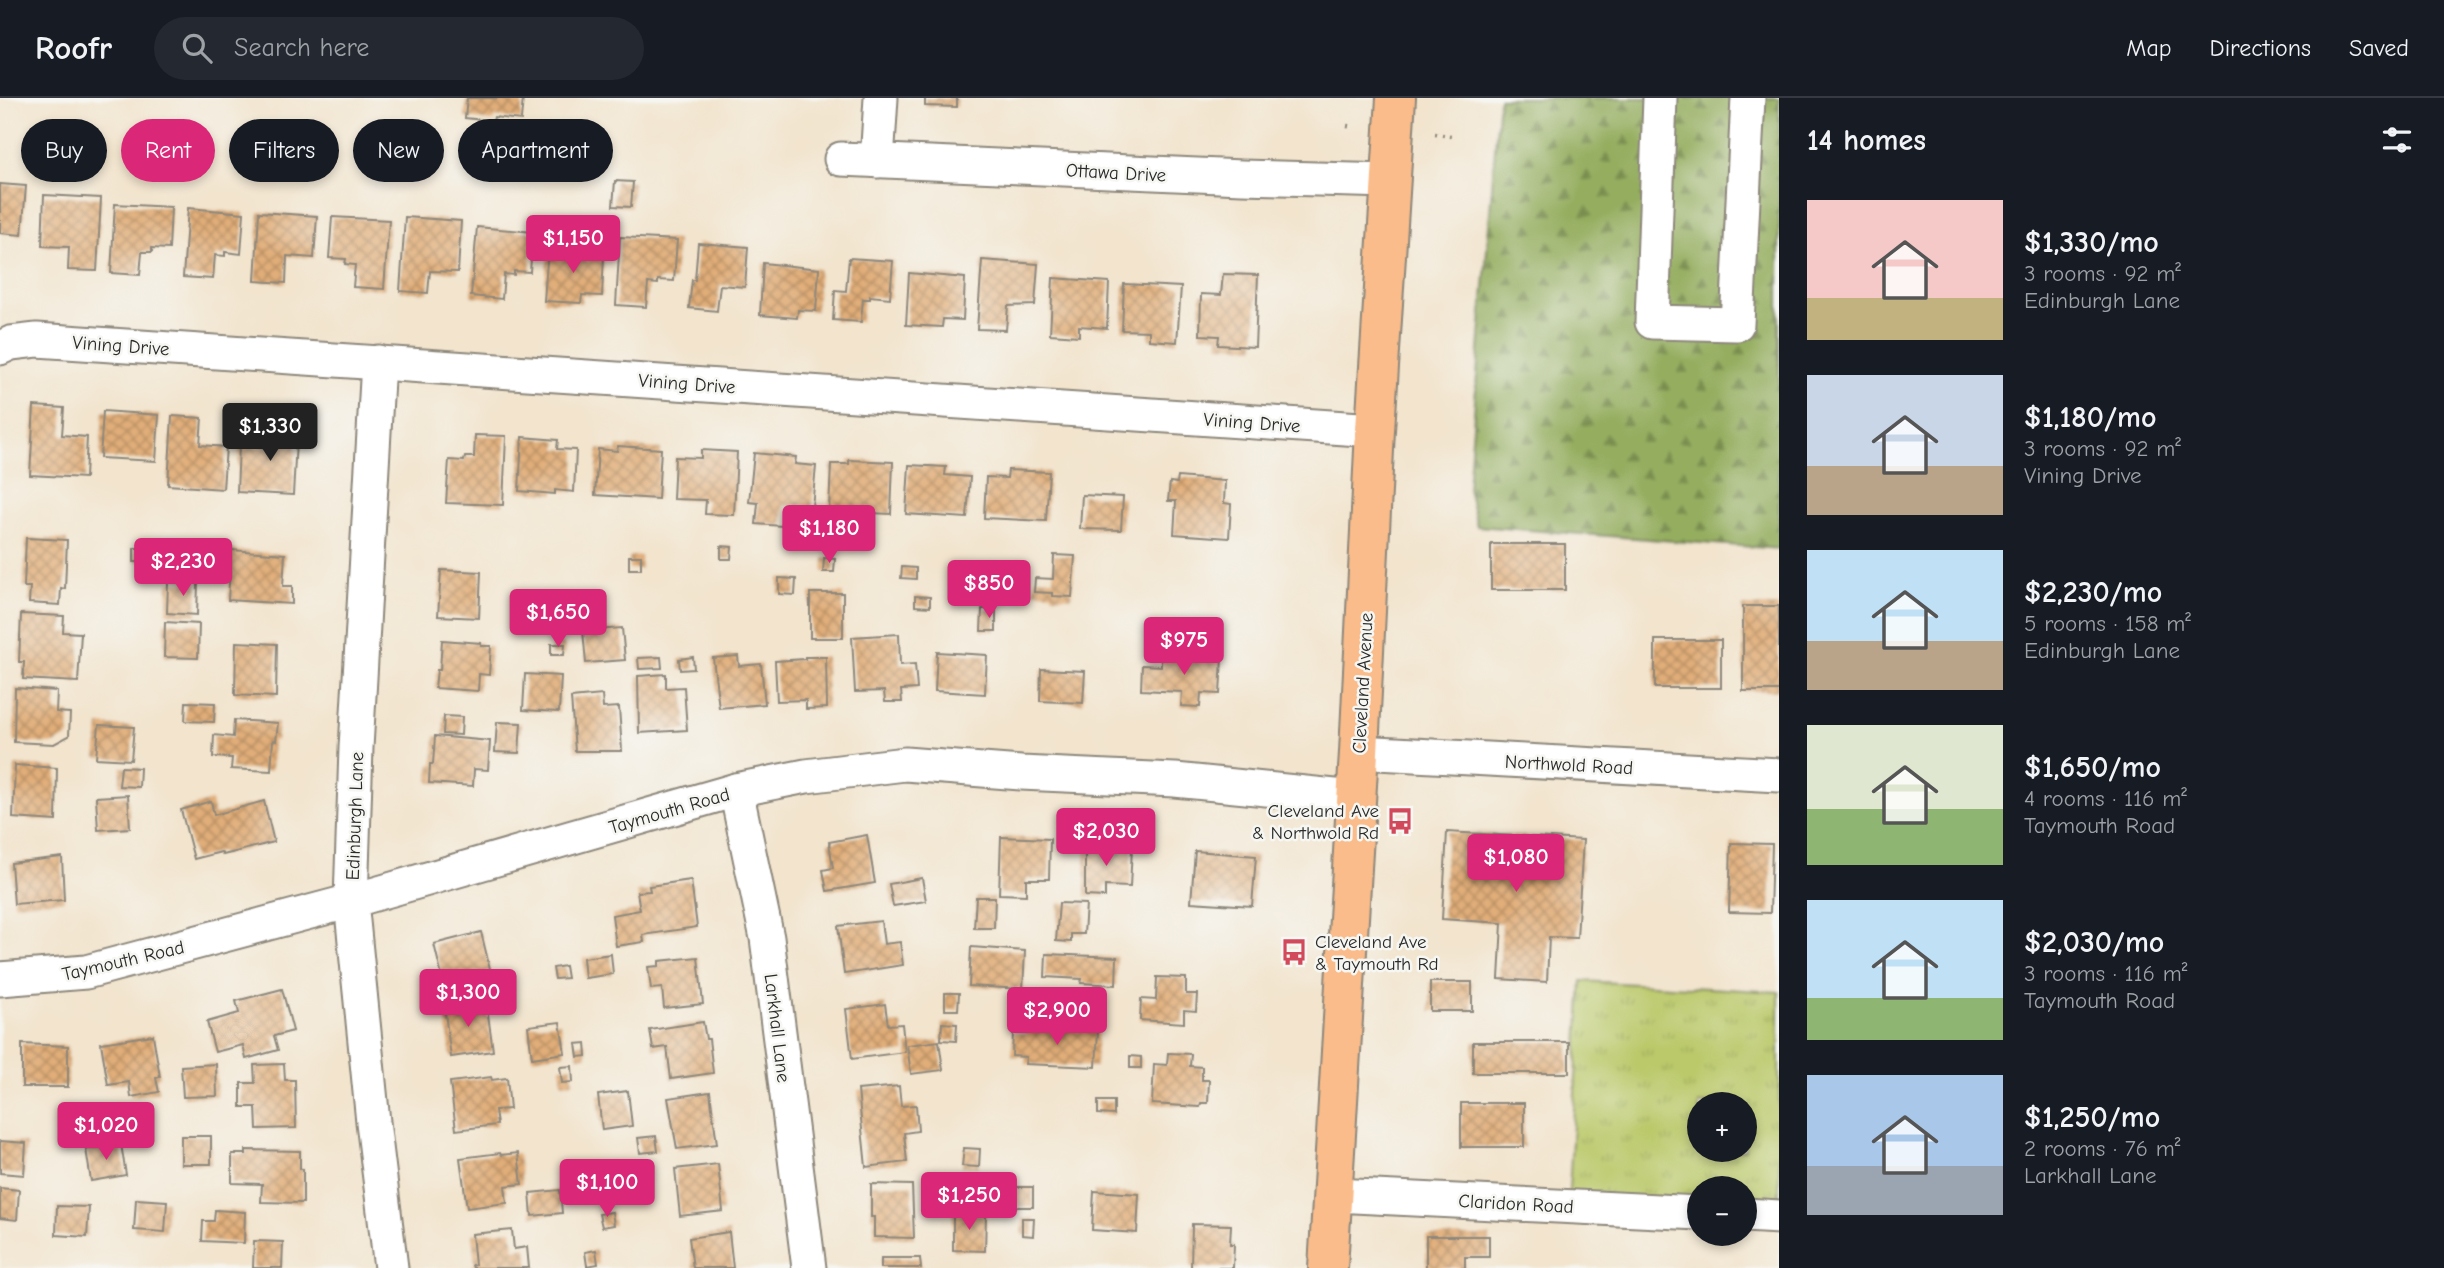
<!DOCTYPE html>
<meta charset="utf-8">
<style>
:root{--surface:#171b24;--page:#242831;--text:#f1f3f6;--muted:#9ea1a6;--line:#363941;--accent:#db2777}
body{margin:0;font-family:"Comic Neue",sans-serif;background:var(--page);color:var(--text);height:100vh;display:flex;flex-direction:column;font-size:26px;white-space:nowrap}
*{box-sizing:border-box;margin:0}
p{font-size:23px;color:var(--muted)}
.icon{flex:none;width:38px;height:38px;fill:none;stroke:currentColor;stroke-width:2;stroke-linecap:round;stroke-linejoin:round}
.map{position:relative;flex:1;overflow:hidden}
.panel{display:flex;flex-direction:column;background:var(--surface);width:665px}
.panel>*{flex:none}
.hud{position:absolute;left:21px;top:21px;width:665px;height:63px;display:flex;gap:14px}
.buttons{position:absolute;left:1687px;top:994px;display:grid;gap:14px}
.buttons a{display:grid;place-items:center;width:70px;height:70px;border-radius:50%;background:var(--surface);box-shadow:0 4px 10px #0003;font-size:35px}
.price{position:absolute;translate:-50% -60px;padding:0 16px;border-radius:7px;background:var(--accent);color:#fff;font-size:23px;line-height:46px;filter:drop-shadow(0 2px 4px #0008)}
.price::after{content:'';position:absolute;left:50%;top:42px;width:21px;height:16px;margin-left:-10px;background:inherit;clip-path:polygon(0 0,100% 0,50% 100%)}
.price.on{background:#222;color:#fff}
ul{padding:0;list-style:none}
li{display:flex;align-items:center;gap:21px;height:175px;padding:0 28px}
li span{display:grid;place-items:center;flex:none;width:196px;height:140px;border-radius:0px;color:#555}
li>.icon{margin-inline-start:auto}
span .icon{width:84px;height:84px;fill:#fffc;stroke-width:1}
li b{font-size:30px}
h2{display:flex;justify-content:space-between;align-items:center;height:84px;padding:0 28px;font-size:30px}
.pill{padding:0 24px;border-radius:32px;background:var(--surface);box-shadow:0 4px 10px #0003;font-size:24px;line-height:63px}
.pill.on{background:var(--accent);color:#fff}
header{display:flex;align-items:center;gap:42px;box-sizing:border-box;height:98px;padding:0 35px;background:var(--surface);border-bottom:2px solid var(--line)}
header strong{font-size:33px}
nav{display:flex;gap:38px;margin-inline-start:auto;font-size:24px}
.search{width:490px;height:63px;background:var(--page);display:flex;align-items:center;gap:18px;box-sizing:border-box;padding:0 24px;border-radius:38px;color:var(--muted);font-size:26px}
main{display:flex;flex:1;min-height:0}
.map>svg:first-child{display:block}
</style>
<header>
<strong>Roofr</strong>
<div class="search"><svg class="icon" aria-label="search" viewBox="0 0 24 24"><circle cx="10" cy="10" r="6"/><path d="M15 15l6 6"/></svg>Search here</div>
<nav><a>Map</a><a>Directions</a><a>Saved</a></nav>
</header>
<main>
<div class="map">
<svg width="1779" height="1170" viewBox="0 0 1779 1170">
<defs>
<pattern id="grass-tufts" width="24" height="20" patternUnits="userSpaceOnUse" patternTransform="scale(1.75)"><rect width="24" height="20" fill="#bbc96b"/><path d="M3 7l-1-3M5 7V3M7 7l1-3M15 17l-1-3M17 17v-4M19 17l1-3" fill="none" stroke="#a1ad5d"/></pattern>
<pattern id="forest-firs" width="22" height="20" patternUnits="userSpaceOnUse" patternTransform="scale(1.75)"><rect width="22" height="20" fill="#94ad5f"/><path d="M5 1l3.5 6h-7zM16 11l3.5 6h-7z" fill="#798d4f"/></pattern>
<pattern id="building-cross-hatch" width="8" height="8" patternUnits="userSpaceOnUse" patternTransform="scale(1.75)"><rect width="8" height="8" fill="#e1ae79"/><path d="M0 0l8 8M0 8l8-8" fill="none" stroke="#b78e63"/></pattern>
</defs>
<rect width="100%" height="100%" fill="#f6f6f2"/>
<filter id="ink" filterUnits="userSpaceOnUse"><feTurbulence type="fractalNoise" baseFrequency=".0143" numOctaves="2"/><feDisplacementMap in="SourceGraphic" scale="14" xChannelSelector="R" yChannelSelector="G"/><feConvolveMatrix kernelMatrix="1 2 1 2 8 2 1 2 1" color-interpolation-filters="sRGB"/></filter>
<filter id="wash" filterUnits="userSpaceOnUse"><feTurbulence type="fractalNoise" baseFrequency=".00686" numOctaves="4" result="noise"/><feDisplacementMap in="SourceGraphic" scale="28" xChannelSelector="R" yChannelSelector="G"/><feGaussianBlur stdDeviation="1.57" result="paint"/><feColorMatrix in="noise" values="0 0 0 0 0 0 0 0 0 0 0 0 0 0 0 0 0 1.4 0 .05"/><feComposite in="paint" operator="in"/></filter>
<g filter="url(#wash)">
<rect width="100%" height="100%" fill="#f2e4cd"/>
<path fill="url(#grass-tufts)" stroke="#737a4b" stroke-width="2" fill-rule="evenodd" d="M1582 883 1779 894V1111L1745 1110V1090H1699V1109L1568 1107ZM1699 1006H1745V1052H1699Z"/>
<polygon fill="url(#forest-firs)" stroke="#606c45" stroke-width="2" points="1499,0 1779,0 1779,451 1477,428 1468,391"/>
<g id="blocks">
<g fill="url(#building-cross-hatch)">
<polygon points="467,0 523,0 521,22 494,19 493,23 465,20"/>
<polygon points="925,0 957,0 957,9 925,8"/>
<polygon points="615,83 633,84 631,109 613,108"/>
<polygon points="0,86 26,88 22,137 0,135"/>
<polygon points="44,97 101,100 97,173 68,172 69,149 42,148"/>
<polygon points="115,106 171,109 169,151 152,150 152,154 142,154 140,177 111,175"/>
<polygon points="188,110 244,115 241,156 225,154 225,158 215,157 213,181 183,179"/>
<polygon points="259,114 317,118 314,160 287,158 286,185 255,183"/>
<polygon points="332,119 389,122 384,191 353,189 355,167 345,166 346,161 329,160"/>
<polygon points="405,119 461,123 458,174 430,173 428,195 400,193"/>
<polygon points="477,129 533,134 530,174 514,173 514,177 504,176 502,201 471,198"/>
<polygon points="620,139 677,142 674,183 658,182 658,186 648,185 646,209 616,207"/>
<polygon points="698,145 748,149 745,189 720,187 717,213 689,210 692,182 695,182"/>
<polygon points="548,150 584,152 584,156 604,157 602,198 582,197 581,205 544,203"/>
<polygon points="849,160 893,163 890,200 870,198 870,201 863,201 861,224 833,222 835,192 846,193"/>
<polygon points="982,162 1038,166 1035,207 1008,208 1006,232 977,231"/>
<polygon points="763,165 819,171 816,213 798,212 797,220 760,217"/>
<polygon points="909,175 965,180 963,222 943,221 942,229 906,227"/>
<polygon points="1223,176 1258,177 1255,249 1218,247 1219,238 1200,237 1201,196 1221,197"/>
<polygon points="1053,180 1109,184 1107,230 1079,228 1079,238 1050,236"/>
<polygon points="1124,186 1181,189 1177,244 1149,242 1149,233 1122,232"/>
<polygon points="34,308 64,310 62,337 87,339 85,380 30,377"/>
<polygon points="103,313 159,317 156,363 100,360"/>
<polygon points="172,318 202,320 200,347 226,349 223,391 168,387"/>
<polygon points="268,324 297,325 293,397 237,394 239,348 267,349"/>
<polygon points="475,337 506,338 503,407 446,405 449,362 464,363 465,359 474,359"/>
<polygon points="522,339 558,342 557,351 576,352 574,394 555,392 555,396 519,393"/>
<polygon points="618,348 661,351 658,401 595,397 598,351 617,353"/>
<polygon points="701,352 737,354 734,417 705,416 706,402 673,401 675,359 701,360"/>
<polygon points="754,355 796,359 795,366 816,368 812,409 784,407 782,428 756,426 758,405 749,404"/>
<polygon points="849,362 893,364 891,416 829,413 831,366 849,366"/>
<polygon points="909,367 946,369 945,377 970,379 967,420 906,416"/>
<polygon points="1008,372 1049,374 1046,423 984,420 986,379 1007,380"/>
<polygon points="1178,379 1225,383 1224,405 1231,406 1229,440 1174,436 1176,403 1168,403 1170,384 1177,385"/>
<polygon points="1082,397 1123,399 1121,432 1080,431"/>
<polygon points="26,440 67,442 65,491 61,490 60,507 29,505 30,489 24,489"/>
<rect x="1491" y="446" width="74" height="46"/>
<polygon points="721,448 732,449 731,461 721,461"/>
<rect x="134" y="450" width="17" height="14"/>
<polygon points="231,452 285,456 283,488 292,488 292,506 228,502"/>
<polygon points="1054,457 1075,458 1072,499 1052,498 1052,495 1034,494 1035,480 1053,481"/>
<rect x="629" y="458" width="12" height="13"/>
<polygon points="824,460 835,461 834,474 823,474"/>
<polygon points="902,469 916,470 916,481 901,480"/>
<polygon points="441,472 481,474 479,520 438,518"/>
<polygon points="779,480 796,481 795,497 779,496"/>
<polygon points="168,484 198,485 197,517 167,515"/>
<rect x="810" y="495" width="33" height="45"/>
<polygon points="915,498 930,499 930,509 915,508"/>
<rect x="1743" y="508" width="36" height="85"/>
<polygon points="982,511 996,511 996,533 981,533"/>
<polygon points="21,516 64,518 63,534 81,535 78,584 23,581 24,564 19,564"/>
<polygon points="165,524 199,526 198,560 164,559"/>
<polygon points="622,530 625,562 586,565 583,533"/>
<polygon points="899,536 900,567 915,566 917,591 901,592 902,604 885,604 884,593 855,594 852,539"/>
<polygon points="442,542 481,545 481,548 491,548 489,577 479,576 478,593 435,590 437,572 440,572"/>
<rect x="1655" y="542" width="66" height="48"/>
<polygon points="236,544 277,546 276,599 235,597"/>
<polygon points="551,546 565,546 564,557 551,557"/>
<polygon points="937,554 987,557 985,596 935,593"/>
<polygon points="1161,556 1222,559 1220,596 1201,595 1200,609 1181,608 1182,594 1141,592 1142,567 1161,568"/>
<polygon points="738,558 739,568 761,566 765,606 719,610 713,560"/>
<polygon points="661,559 662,570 639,571 638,560"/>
<polygon points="693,559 694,571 680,572 679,561"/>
<polygon points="805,559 826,559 827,610 806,611 806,602 777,603 775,563 805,561"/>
<polygon points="1041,571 1085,573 1083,605 1040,603"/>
<polygon points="525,576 561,578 559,614 523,612"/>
<polygon points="666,576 666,590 684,589 687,632 639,635 638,578"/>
<polygon points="15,590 57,593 56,614 70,615 69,638 54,646 14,644"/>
<polygon points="602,597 603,610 619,609 622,653 575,653 571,600"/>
<polygon points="186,604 215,605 214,624 185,623"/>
<polygon points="444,618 462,619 461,637 443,636"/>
<polygon points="234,622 278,625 276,643 273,642 271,673 231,671 232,660 213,659 214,637 233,639"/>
<polygon points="497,624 521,625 519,655 495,654"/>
<polygon points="99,627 134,629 131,662 96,660"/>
<polygon points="435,638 490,643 488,672 474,671 473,688 429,685 430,666 433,666"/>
<polygon points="15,667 57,670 56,723 13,720"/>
<polygon points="121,669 140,670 139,689 119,688"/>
<polygon points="128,697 130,730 98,732 96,699"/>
<polygon points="211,703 214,717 264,703 274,744 223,757 221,754 194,761 181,712"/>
<polygon points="1447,734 1583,742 1577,840 1549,839 1547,884 1499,881 1502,825 1442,821"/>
<polygon points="867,737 875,785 827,793 823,772 833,770 829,744"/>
<polygon points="1001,739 1050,741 1049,781 1026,781 1026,797 999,796"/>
<polygon points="1085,744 1104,745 1104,748 1132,750 1130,789 1105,788 1105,799 1085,798"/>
<polygon points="1731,745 1772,746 1770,815 1729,814"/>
<polygon points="1195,753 1256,758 1252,808 1191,804"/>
<polygon points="62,759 64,802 14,806 11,765"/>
<polygon points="922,780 926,803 893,808 889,786"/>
<polygon points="691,782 697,829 643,837 644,844 616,848 612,817 640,812 637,794 650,793 649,788"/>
<polygon points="976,799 995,799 994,830 974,830"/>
<polygon points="1059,805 1086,806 1084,836 1071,836 1071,844 1056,843"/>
<polygon points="881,823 884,846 900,844 903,867 844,876 838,828"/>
<polygon points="481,834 491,875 476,879 479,892 452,899 448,886 444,887 434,846"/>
<polygon points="971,849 1025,853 1023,891 969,888"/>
<polygon points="611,856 613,876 585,880 583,860"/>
<polygon points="1046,856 1117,859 1116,887 1081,885 1082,881 1045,879"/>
<polygon points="698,859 703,906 664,910 662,890 651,891 648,869 659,868 659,863"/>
<polygon points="565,868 567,880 555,881 553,870"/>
<polygon points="1157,879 1186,880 1186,896 1197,896 1196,913 1184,912 1184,925 1140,922 1141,901 1156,902"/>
<rect x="1430" y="884" width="42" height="29"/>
<polygon points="282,891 293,933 274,938 278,952 246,961 243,947 215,954 207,924 239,915 236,903"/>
<polygon points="945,895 959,895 958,912 945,912"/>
<polygon points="486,902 493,953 451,959 444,908"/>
<polygon points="885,906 888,927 902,926 905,954 852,961 846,911"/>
<polygon points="560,924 565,955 532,960 528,928"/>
<polygon points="703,924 706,941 709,941 713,975 671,981 667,949 653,951 650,932"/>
<polygon points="942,925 957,926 956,943 941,942"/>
<polygon points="1027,929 1098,932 1096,969 1025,966 1026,959 1012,958 1013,935 1027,936"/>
<polygon points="153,937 160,979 156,980 159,994 131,999 129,984 108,987 101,945"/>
<polygon points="939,943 943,972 911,976 907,947"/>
<rect x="1473" y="944" width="96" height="31"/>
<polygon points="586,945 587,958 578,959 576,946"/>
<polygon points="22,946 68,948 68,989 22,989"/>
<polygon points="1168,955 1191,956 1190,968 1202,969 1202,982 1209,982 1208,1005 1201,1005 1200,1009 1152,1006 1154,966 1167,967"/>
<polygon points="1130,958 1141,959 1141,970 1130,970"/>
<polygon points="216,966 217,998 183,999 181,968"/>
<polygon points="284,966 285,982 295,982 296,1030 257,1031 256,1009 241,1009 241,985 255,985 254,967"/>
<polygon points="572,968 573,984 562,985 560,969"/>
<polygon points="491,979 492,982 507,980 510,1011 495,1012 497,1027 456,1032 450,984"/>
<polygon points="899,988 901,1008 916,1007 918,1033 904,1035 907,1064 866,1069 858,992"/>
<polygon points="628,993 632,1028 602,1032 598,997"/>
<polygon points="710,994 717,1046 677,1051 668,1000"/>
<polygon points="1098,1003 1114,1003 1114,1017 1098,1016"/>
<rect x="1461" y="1005" width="63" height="44"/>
<rect x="181" y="1038" width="30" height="28"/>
<polygon points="656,1038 658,1053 640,1055 638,1040"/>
<polygon points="0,1043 26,1045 24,1077 0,1075"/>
<polygon points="121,1046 126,1077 91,1083 86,1051"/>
<polygon points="964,1050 980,1051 979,1069 962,1068"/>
<polygon points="246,1052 300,1053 300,1071 303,1071 303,1105 261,1104 262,1086 232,1085 232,1056 246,1056"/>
<polygon points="500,1055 501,1057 518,1055 522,1086 505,1088 507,1105 467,1110 460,1060"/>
<polygon points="718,1066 723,1113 680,1118 675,1071"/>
<polygon points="871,1086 912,1087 914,1140 874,1139 874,1119 871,1119"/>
<rect x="1012" y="1089" width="21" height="20"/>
<polygon points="0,1090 19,1092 17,1122 0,1120"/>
<polygon points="560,1092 562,1115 532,1118 530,1095"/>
<polygon points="1094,1093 1139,1096 1137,1135 1092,1132"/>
<polygon points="136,1101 167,1103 165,1134 134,1132"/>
<polygon points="57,1108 89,1109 87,1139 56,1137"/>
<polygon points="215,1112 245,1114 244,1145 202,1143 203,1123 214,1123"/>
<polygon points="612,1114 614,1127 602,1129 599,1116"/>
<polygon points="953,1116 986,1116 985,1153 953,1152"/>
<polygon points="1022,1120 1034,1120 1033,1138 1022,1137"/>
<polygon points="1192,1126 1231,1127 1230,1146 1234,1146 1233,1170 1191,1170"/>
<polygon points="512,1132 514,1151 527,1149 529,1170 473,1170 472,1167 475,1167 472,1136"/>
<polygon points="729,1134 733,1170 693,1170 689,1140"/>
<polygon points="1426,1138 1489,1138 1489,1159 1465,1159 1465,1170 1426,1170"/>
<polygon points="254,1143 283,1144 282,1170 253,1170"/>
<polygon points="596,1152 598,1166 587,1168 585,1154"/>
<polygon points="881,1160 920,1160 921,1170 881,1170"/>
</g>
</g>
</g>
<g filter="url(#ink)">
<use href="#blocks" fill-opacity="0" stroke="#8e887c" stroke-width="2"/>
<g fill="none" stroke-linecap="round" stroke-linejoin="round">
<defs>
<g id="minor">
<polyline points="1660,0 1652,224 1737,226 1748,0"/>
<polyline points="841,61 1242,79 1391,83"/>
<polyline points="877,63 881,0"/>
<polyline points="0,250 11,245 37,242 1375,332"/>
<polyline points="378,264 356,650 351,803 373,1024 391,1170"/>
<polyline points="1359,654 1779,677"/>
<polyline points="736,692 767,840 809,1170"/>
<polyline points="0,881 86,874 351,803 736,692 806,678 905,666 1021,675 1175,682 1355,700"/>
<polyline points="1334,1097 1699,1115"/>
<polyline points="1745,1117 1779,1119"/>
</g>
<polyline id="major" points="1328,1170 1359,654 1375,332 1396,0"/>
</defs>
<use href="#minor" stroke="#8e887c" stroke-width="37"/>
<use href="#major" stroke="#8e887c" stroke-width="42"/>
<g stroke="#8e887c" stroke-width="4.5" stroke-dasharray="2 5" stroke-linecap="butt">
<polyline points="1347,28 1353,29"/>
<polyline points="1435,36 1451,38"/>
</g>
<use href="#minor" stroke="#fff" stroke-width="33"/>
<use href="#major" stroke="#f9bc8a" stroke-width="38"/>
</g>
</g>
<defs>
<symbol id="bus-bare" viewBox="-9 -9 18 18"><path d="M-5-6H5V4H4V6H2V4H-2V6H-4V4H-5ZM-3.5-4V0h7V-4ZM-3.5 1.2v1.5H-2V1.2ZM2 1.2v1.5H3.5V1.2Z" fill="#d1495b" stroke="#f6f6f2" stroke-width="2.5" paint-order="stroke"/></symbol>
</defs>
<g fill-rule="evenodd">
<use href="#bus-bare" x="1381" y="704" width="38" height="38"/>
<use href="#bus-bare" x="1275" y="835" width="38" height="38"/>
</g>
<g text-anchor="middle" stroke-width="5" stroke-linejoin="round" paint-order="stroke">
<g font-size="19" fill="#2b2b2b" stroke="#f6f6f2">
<text transform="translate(1116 74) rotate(3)" y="7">Ottawa Drive</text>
<text transform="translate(121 247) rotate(4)" y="7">Vining Drive</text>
<text transform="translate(687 285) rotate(4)" y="7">Vining Drive</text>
<text transform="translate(1252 324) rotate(4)" y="7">Vining Drive</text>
<text transform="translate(1362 585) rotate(-87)" y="7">Cleveland Avenue</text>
<text transform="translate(1569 666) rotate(3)" y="7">Northwold Road</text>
<text transform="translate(669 712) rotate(-16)" y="7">Taymouth Road</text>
<text transform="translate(354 718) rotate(-88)" y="7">Edinburgh Lane</text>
<text transform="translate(123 862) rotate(-13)" y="7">Taymouth Road</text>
<text transform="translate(778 930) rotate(83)" y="7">Larkhall Lane</text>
<text transform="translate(1516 1105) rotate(3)" y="7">Claridon Road</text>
</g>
<g font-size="19" fill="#2b2b2b" stroke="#f6f6f2" text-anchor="end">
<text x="1379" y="719">Cleveland Ave<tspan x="1379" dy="22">&amp; Northwold Rd</tspan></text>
<text x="1315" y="850" text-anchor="start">Cleveland Ave<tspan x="1315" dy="22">&amp; Taymouth Rd</tspan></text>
</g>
</g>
</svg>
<div class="buttons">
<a>+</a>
<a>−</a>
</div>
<b class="price" style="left:573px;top:177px">$1,150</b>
<b class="price on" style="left:270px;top:365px">$1,330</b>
<b class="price" style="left:829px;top:467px">$1,180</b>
<b class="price" style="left:183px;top:500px">$2,230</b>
<b class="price" style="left:989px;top:522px">$850</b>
<b class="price" style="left:558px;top:551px">$1,650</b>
<b class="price" style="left:1184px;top:579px">$975</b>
<b class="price" style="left:1106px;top:770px">$2,030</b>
<b class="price" style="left:1516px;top:796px">$1,080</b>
<b class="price" style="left:468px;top:931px">$1,300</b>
<b class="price" style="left:1057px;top:949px">$2,900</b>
<b class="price" style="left:106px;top:1064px">$1,020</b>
<b class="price" style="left:607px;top:1121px">$1,100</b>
<b class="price" style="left:969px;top:1134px">$1,250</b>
<div class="hud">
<a class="pill">Buy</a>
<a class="pill on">Rent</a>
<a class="pill">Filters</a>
<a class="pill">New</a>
<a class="pill">Apartment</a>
</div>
</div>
<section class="panel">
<h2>14 homes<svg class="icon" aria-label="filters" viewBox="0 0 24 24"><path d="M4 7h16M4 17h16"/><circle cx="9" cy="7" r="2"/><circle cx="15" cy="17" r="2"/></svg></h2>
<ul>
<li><span style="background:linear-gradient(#f6c9c9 70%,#c2b280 0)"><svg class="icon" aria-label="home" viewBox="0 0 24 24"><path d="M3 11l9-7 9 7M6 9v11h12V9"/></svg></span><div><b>$1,330/mo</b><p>3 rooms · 92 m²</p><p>Edinburgh Lane</p></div></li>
<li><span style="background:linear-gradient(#c9d6e8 65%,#b9a48a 0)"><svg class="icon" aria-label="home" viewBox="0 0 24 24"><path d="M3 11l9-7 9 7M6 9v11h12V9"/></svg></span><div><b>$1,180/mo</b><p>3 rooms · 92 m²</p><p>Vining Drive</p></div></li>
<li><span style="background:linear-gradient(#bfe0f5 65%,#b9a48a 0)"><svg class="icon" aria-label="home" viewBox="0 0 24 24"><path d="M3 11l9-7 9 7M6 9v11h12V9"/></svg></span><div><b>$2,230/mo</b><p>5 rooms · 158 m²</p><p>Edinburgh Lane</p></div></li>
<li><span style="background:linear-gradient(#dfe7d0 60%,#8fb573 0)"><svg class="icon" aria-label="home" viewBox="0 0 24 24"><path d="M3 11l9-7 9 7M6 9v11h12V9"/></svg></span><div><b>$1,650/mo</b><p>4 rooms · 116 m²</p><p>Taymouth Road</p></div></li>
<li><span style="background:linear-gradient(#bfe0f5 70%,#8fb573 0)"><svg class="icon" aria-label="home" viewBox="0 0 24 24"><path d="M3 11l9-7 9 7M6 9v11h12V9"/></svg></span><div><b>$2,030/mo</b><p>3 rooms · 116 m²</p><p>Taymouth Road</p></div></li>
<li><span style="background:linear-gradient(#a9c7e8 65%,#9aa5b1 0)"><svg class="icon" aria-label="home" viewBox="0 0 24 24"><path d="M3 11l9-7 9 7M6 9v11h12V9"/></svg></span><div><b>$1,250/mo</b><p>2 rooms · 76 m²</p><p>Larkhall Lane</p></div></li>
</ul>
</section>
</main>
